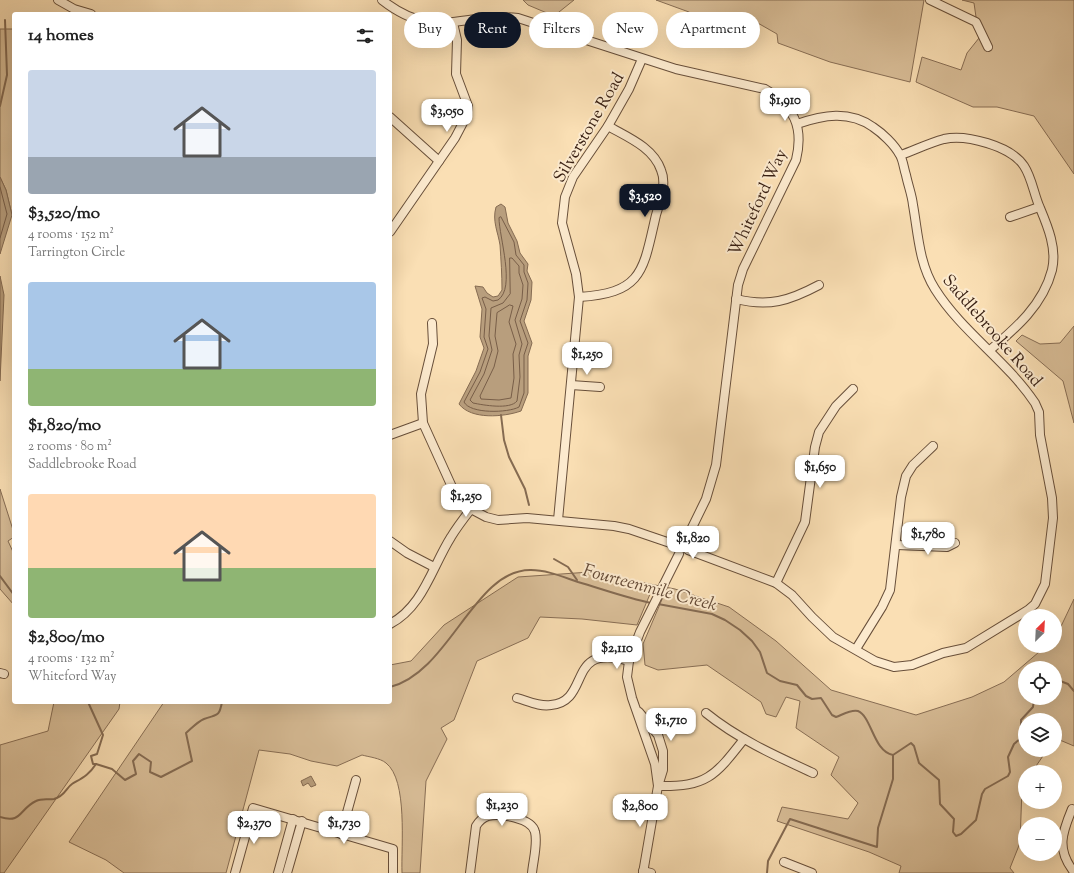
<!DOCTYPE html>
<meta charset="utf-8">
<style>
:root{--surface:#fff;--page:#f6f6f6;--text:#222;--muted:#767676;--accent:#111827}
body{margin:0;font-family:"Sorts Mill Goudy",serif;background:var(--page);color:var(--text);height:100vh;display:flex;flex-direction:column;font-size:15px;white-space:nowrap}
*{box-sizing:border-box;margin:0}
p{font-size:13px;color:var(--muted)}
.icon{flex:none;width:22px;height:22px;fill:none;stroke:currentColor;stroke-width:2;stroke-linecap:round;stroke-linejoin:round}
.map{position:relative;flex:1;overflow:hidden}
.side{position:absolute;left:12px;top:12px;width:380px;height:692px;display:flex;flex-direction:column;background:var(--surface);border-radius:4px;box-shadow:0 4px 16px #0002}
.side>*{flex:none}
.guide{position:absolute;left:404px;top:12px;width:380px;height:36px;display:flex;gap:8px}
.needle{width:26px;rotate:24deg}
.controls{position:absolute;left:1018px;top:609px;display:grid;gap:8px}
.controls a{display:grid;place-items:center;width:44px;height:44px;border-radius:50%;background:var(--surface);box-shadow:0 4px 16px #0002;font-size:20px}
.price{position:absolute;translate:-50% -34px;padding:0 9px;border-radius:8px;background:#fff;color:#222;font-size:13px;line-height:26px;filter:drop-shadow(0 1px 2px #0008)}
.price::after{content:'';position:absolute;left:50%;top:24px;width:12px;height:9px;margin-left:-6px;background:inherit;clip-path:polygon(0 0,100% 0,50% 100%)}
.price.on{background:var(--accent);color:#fff}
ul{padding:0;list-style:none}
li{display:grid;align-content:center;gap:8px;height:212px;padding:0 16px}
li span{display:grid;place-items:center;height:124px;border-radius:4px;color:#555}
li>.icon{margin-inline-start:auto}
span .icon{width:72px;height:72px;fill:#fffc;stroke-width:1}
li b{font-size:17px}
h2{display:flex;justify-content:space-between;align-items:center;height:48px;padding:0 16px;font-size:17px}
.tag{padding:0 14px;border-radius:18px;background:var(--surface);box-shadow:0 4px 16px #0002;font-size:14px;line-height:36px}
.tag.on{background:var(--accent);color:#fff}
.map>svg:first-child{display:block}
</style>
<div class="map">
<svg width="1074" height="873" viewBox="0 0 1074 873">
<rect width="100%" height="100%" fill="#fadfb4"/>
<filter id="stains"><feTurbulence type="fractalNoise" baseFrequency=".005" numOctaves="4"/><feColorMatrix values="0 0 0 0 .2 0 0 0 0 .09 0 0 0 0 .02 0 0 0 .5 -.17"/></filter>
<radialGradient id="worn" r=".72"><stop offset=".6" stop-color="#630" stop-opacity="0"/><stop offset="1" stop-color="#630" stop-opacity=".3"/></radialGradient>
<g fill="#d9be98" stroke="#886e55" fill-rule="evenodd">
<polygon points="523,0 574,0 554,16 528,5"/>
<polygon points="656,0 924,0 910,82 830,62 778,43 777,34 756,22 747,36 704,23 689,12"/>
<polygon points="962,0 1074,0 1074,174 1034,116 997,107 973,107 916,82 922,57 961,70 967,53 979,38 974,3"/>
<polygon points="0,29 14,29 14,215 12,215 6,190 0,177"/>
<polygon points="1074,326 1074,423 1063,381 1016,341 1022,335 1040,344 1060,343"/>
<polygon points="0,489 14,533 14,537 8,541 14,554 14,605 0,589"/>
<path d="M590 572 675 589 729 607 776 641 831 690 916 715 972 697 1004 682 1046 646H1055V639L1074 599V746L1055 738V720H1025V750H1047L1032 772H1025V783L1022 788 1020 843 1010 868 1014 873H899L901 866 869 852 777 821 782 807 848 819 858 803 831 775 839 757 796 728 800 701 786 697 776 717 766 714 761 702 707 665 658 670 645 665 643 644 666 590 653 587 637 625 582 619 540 617 528 638 477 661 454 720 441 728 447 739 426 781 420 873H402C401 846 408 780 386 763 380 758 369 757 362 755L337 766 311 761 290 754 259 750 226 873H124L106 860 69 842 164 702H390V665L411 661 444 625 518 577ZM1025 668H1055V698H1025Z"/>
<polygon points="54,702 120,702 119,709 4,873 0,873 0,745 48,731"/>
</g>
<g fill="#b89e7d" stroke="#856b52">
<polygon points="0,177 6,190 12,215 0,254"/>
<path d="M501 204 505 207 508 223 517 241 520 253 528 264 527 271 532 282 531 300 524 321 532 343 528 356V393L521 411C504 417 471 420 459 404L476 371 484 348 480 337 482 309 475 286 483 287 487 293 493 297 498 296 502 290C502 275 501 260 500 245 498 232 492 221 496 207Z"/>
<polygon points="0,276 4,295 0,381"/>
<polygon points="311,776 316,785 311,787 308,783 303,786 301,781"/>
</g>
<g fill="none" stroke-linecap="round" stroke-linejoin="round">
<g stroke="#785e48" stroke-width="1">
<polyline points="0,187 7,214 0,238"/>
<path d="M501 217 514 242 516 255 524 265V272L528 283 527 300 520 321 528 343 524 355V393L519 407C508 413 470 414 464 402L480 372 488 349 484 337 486 309 482 298 485 297 493 301 498 300C516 288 499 237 499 218Z"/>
<path d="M510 258H512L519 266V273L523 285 522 299 515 320 522 344 519 355 520 377 517 401C510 410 483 405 473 403L470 400 484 374 492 350 489 336 491 308 503 303 510 294Z"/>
<polygon points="510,305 513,306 509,322 516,344 513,354 514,378 511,398 499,400 481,399 480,396 494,367 498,351 495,336 497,313"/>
</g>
<g stroke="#856b52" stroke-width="2">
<polyline points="0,106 7,75 5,20"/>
<polyline points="501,415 504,440 509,457 525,489 529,505"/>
<polyline points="554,559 568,567 577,580"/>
<polyline points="0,576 14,595"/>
<path d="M658 604 712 614 725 620 740 630 752 641 760 652 767 673 780 681 797 685 806 696 812 699 821 698 832 715 836 717C842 715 851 709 858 711 872 717 873 751 893 755"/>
<polyline points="1055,679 1068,684 1074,691"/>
<path d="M390 687C450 672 474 569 531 570 547 570 563 577 578 582 602 589 627 598 651 603"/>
<polyline points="88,702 103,735 97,754 91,756 93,764 96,764"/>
<polyline points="893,755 911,743 914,746 919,763 939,780 940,804 954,819 953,832 956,836 961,834 976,820 982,794 985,789 1008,776 1010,772 1008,757 1014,744 1021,738 1021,720 1033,707 1034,698"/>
<path d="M96 764 112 769 125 780 136 774 133 761 139 754 151 762 150 772 161 777 192 761 186 733C192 728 197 722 204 719 217 714 219 718 222 702"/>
<path d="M0 817C22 824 19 809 36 801 42 798 48 800 54 799 65 796 66 788 72 784 82 778 89 775 96 764"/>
<polyline points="767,873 768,861 790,819 877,847 878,828 893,779 893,755"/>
</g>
<defs>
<g id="minor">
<polyline points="58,0 74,9 91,14"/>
<path d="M382 0C436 42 460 12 518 18L676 69 765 89C794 106 804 127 796 160L743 269 738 285 716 465 706 499 685 542"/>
<polyline points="930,0 976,22 988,47"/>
<polyline points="390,117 439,161"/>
<path d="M901 155C915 150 929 143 944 139 966 134 1011 146 1024 166 1032 178 1034 195 1040 208 1048 227 1057 249 1052 270 1043 305 1016 328 990 350"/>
<polyline points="1010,217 1039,207"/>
<polyline points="390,232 455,138 466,117 468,106 456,74 457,40 453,23"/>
<path d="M579 297C643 293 643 271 656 215 660 201 667 184 661 170 653 147 627 137 608 126"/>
<path d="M736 299C769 307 789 301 819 285"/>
<polyline points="432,323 433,344 421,394 423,423 452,487 459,497 471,509 486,517 498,520 527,518 614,526 629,529 676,545"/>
<polyline points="571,385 600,387"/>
<polyline points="390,435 423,423"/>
<polyline points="558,520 579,297 576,274 562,223 565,197 573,177 608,126 629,89 642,59"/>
<polyline points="390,541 407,553 434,567"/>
<polyline points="897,545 947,547 955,543"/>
<path d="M688 550 776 583 792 595 812 617 833 637 875 661 894 667 912 665 943 653 966 648 1028 610 1035 604 1045 584 1053 518 1052 498 1040 435 1039 412 1035 403C1007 361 962 332 935 289 919 264 918 233 913 205 912 195 908 185 906 175 904 169 903 160 900 155 894 144 882 133 873 127 849 110 823 115 797 124"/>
<polyline points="776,583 805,522 815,447 819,432 836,406 853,389"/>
<path d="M390 624C423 607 432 567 451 537 457 527 464 518 471 509"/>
<polyline points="856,649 882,607 890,590 901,497 906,476 913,465 933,446"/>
<polyline points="0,673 4,674"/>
<path d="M517 698C528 701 540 707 551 705 592 701 565 642 629 661"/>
<polyline points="639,712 658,735 663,751 663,770 658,786 643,873"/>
<path d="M706 713C738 739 776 756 813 773"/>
<polyline points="658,786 655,764 632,698 627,677 629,661 640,632 679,554"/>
<path d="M658 786C707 787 715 776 744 739"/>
<path d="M1072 809C1062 833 1056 849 1074 872"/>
<polyline points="341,834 356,780"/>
<polyline points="784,862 812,873"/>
<polyline points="643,871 651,873"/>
<polyline points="235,873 253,808 393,849 393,873"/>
<polyline points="278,873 293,819"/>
<polyline points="287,873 302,821"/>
<path d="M470 873 476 826C479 821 482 818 488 816 500 813 532 818 535 832 538 844 533 861 532 873"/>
</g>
</defs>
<use href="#minor" stroke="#684f3a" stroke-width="10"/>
<use href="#minor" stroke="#fceace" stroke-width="8"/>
</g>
<g text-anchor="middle" stroke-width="4" stroke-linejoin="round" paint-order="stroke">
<g font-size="17" fill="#381f12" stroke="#fceace">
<text transform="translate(588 127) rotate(-60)" y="6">Silverstone Road</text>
<text transform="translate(757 202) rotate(-65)" y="6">Whiteford Way</text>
<text transform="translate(993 330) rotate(49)" y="6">Saddlebrooke Road</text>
</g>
<g font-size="18" font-style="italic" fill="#654b37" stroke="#fceace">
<text transform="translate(650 587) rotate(15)" y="6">Fourteenmile Creek</text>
</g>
</g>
<rect width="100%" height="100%" filter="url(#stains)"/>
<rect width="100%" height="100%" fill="url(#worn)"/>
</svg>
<div class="controls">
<a><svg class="needle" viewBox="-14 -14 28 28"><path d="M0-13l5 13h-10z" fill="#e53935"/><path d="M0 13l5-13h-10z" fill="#767676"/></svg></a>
<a><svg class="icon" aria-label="locate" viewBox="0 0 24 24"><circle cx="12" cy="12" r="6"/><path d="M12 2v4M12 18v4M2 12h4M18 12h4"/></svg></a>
<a><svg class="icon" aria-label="layers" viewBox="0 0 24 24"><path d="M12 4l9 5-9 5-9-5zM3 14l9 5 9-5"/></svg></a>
<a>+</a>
<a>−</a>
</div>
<b class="price" style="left:785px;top:122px">$1,910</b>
<b class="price" style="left:447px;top:133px">$3,050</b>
<b class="price on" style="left:645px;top:218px">$3,520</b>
<b class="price" style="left:587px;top:376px">$1,250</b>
<b class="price" style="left:820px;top:489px">$1,650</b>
<b class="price" style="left:466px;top:518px">$1,250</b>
<b class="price" style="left:928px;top:556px">$1,780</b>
<b class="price" style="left:693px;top:560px">$1,820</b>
<b class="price" style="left:617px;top:670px">$2,110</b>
<b class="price" style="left:671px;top:742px">$1,710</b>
<b class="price" style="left:502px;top:827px">$1,230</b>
<b class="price" style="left:640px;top:828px">$2,800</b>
<b class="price" style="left:254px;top:845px">$2,370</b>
<b class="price" style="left:344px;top:845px">$1,730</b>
<div class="guide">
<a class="tag">Buy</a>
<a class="tag on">Rent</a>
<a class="tag">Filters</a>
<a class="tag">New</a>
<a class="tag">Apartment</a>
</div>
<section class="side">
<h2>14 homes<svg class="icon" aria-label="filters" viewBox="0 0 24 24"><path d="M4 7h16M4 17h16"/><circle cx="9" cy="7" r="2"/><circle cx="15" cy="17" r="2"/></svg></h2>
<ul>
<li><span style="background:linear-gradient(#c9d6e8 70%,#9aa5b1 0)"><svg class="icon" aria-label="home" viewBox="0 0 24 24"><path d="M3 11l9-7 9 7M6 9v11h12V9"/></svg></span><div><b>$3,520/mo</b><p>4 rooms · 152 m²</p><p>Tarrington Circle</p></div></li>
<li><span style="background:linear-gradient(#a9c7e8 70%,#8fb573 0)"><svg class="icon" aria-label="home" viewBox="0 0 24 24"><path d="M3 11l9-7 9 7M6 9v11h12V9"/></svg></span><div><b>$1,820/mo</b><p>2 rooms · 80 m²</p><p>Saddlebrooke Road</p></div></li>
<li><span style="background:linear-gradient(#ffd9b3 60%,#8fb573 0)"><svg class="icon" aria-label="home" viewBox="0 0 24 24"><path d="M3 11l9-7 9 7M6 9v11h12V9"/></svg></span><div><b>$2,800/mo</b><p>4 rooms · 132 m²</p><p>Whiteford Way</p></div></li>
</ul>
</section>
</div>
